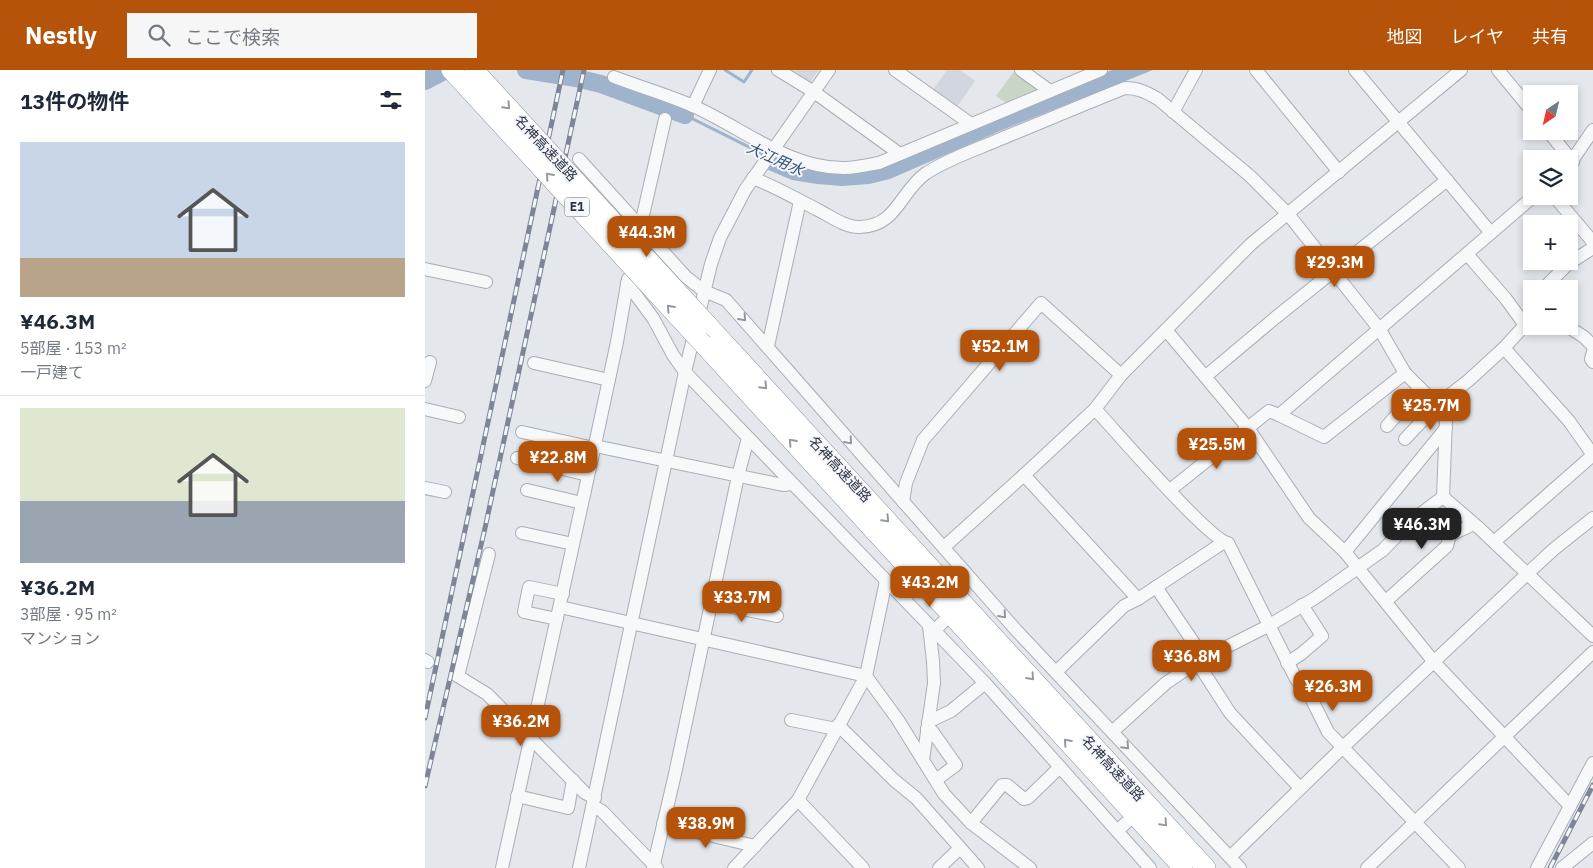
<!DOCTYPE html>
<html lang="ja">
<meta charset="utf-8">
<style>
:root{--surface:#fff;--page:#f6f6f7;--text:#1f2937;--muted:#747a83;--line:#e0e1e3;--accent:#b45309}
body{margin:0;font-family:"IBM Plex Sans","Noto Sans JP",sans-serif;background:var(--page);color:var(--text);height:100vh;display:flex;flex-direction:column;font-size:19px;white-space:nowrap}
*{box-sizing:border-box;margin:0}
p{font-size:16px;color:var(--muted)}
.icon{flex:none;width:28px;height:28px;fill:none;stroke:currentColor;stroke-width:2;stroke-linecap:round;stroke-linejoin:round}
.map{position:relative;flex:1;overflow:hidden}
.side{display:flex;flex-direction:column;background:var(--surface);width:425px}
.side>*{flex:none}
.needle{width:32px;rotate:214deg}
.controls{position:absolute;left:1098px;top:15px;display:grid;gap:10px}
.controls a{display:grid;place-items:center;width:55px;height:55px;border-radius:0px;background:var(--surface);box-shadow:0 2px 8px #0003;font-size:25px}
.price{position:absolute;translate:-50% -42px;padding:0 11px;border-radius:10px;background:var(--accent);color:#fff;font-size:16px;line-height:32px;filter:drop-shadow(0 1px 2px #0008)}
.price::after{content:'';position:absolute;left:50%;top:30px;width:15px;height:11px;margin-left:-8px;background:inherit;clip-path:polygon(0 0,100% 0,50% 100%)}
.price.on{background:#222;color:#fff}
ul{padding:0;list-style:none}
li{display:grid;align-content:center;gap:10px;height:265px;padding:0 20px}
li+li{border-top:1px solid var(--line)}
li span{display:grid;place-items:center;height:155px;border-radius:0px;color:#555}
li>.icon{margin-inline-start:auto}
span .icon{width:90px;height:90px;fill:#fffc;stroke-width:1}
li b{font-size:21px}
h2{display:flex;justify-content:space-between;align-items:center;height:60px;padding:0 20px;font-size:21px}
header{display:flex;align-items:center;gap:30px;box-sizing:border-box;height:70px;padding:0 25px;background:var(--accent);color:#fff}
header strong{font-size:24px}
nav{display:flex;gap:28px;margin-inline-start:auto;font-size:18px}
.search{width:350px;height:45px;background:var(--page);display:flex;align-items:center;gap:12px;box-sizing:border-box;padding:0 18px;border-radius:0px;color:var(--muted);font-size:19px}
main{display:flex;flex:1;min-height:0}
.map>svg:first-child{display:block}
</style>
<header>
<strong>Nestly</strong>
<div class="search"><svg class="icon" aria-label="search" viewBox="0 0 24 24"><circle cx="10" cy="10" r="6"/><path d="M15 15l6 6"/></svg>ここで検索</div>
<nav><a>地図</a><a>レイヤ</a><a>共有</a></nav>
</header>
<main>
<section class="side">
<h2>13件の物件<svg class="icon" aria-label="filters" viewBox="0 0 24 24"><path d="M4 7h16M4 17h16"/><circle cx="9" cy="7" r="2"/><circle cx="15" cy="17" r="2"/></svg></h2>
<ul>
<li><span style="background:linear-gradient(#c9d6e8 75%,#b9a48a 0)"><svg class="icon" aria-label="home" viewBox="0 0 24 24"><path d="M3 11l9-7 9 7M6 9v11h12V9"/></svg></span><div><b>¥46.3M</b><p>5部屋 · 153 m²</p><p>一戸建て</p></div></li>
<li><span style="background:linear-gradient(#dfe7d0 60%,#9aa5b1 0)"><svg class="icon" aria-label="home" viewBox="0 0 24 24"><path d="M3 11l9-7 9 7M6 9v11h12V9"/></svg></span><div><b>¥36.2M</b><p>3部屋 · 95 m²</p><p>マンション</p></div></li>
</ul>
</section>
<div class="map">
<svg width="1168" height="798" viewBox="0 0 1168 798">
<rect width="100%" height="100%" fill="#e4e7ec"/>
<g fill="#d2d6de">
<polygon points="360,0 394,0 386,11 380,13"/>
<polygon points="522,0 535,0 550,11 531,38 507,21"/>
</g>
<polygon fill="#c9d6c5" points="590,0 613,16 612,21 583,34 571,26"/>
<polygon fill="#9fb4cc" points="687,0 728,0 575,61 465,109 444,114 417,116 392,114 367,110 334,96 343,83 352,88 357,87 422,101"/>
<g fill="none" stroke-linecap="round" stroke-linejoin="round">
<g stroke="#9fb4cc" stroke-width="3">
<polyline points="300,0 319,12 327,0"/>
<polyline points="260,45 340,85"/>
</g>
<g stroke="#9fb4cc" stroke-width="18">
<polyline points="101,0 151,8 176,14 260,45"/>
<polyline points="0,11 21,0"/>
</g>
<defs>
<g id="minor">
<polyline points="353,0 389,22 475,84"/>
<polyline points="470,0 546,54"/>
<polyline points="596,0 625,21"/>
<polyline points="831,0 914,102"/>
<polyline points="930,0 1066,163"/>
<polyline points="1073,0 1106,40"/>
<path d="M189 7C215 17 243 25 268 36 318 58 364 99 420 98 431 98 443 95 454 93L676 0"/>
<polyline points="268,36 285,0"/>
<polyline points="748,42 771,0"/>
<polyline points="1123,61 1148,92"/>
<polyline points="154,89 261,207 279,221 301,230 591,560 815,798"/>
<polyline points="1144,95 1168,60"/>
<path d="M328 108C351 117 372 129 393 140 405 146 421 158 435 157 472 156 475 122 500 104 520 90 550 80 573 70 615 53 657 35 700 18 713 18 721 22 733 29L825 106 863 144 955 260 980 303 1012 335 980 369"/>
<polyline points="1129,126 1168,172"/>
<polyline points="214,163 240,49"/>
<polyline points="1042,184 1081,229 1100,255"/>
<polyline points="0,199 61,212"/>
<polyline points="202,213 228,248 248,285 260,302 560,613 725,798"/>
<polyline points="1118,219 1143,194 1168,178"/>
<polyline points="1106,240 1100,255 1079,278 1144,351 1168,385"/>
<polyline points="1142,256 1159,267 1168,276"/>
<polyline points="741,260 823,358 884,448 920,482 1009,592 1145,736"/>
<polyline points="343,276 375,131"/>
<polyline points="1168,282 1166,289 1168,292"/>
<polyline points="109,293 184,310"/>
<polyline points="781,306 850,248 1022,110"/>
<polyline points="0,311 5,292"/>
<polyline points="0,339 34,347"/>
<path d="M670 339C689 359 784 470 803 473L871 609 881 618 903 662 1034 798"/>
<polyline points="854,345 899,367 980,303"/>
<polyline points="962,356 995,318"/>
<polyline points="97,362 169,378"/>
<polyline points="170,376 358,415 367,414"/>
<polyline points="92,388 163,405"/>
<polyline points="599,405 713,529"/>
<polyline points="0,418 20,422"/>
<polyline points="102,420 157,433"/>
<polyline points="745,420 844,341 854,345 1109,126"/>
<polyline points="1018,427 1054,458 1168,566"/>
<polyline points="478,432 481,413 498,370 616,233 696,305"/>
<polyline points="97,463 148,474"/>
<polyline points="1069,472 1168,385"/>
<polyline points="519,477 599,405 670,339 696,305 826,174 1036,0"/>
<polyline points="920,482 1021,358"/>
<polyline points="731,517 779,588"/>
<polyline points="961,531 1022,476 1025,465 1049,454"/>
<polyline points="287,533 352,546"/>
<polyline points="135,537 441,606 473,650 519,724 546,753 605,798"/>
<polyline points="132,549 99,542 104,517 138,524"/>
<polyline points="509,561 518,552"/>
<polyline points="0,590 3,592"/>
<polyline points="772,592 805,643 875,718"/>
<polyline points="862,593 876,584 897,566 877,535"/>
<polyline points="631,602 699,536 713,529 799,472"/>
<polyline points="31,605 62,624 160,723 170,728"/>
<polyline points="33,606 64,484"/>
<polyline points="366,650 411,659"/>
<polyline points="503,652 526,641 560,613"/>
<polyline points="413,655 469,710 491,728 553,798"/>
<polyline points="502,659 507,661 531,695 511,710"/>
<polyline points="687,662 741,613 772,592 843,556 890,528 958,480 986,451 1018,427 1021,350 1012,335 1044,310 1079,278"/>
<polyline points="498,690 509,613 508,591 504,556"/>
<polyline points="92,726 143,738 148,710"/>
<polyline points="373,730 438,798"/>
<polyline points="168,736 177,741 232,798"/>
<polyline points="546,753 577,715 582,715 599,729 603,728 635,697"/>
<polyline points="238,754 330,776"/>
<polyline points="692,761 702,752"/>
<polyline points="805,787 917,678 1102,504 1129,479 1168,448"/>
<polyline points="77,798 171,370 192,272 203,209"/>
<polyline points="154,798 260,302 286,194 295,168 320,120 404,0"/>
<polyline points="228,798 250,704 313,406 323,368"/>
<polyline points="309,798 373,730 441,606 461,511"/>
<polyline points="514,798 534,779"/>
<polyline points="942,798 1168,582"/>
<polyline points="1112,798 1168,693"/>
<polyline points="1137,798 1168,773"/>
</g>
<g id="highway">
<polyline points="282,254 781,798"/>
<polyline points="278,274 758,798"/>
</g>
</defs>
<use href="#minor" stroke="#a9aeb7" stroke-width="14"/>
<use href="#highway" stroke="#8b94a3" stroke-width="20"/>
<use href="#minor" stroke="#f7f8fa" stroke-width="12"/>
<use href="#highway" stroke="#fff" stroke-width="19"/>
<defs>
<g id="rail">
<polyline points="0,648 138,0"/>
<polyline points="0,716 60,458 159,0"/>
<polyline points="1125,798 1168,715"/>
</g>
</defs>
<use href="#rail" stroke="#7d8696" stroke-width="5"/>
<use href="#rail" stroke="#f4f6f9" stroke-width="3" stroke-dasharray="9" stroke-linecap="butt"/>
<defs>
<g id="highway-bridge">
<polyline points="26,0 278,274"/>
<polyline points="49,0 282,254"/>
</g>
</defs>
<use href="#highway-bridge" stroke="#8b94a3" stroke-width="20" stroke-linecap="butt"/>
<use href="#highway-bridge" stroke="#fff" stroke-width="19"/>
</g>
<defs><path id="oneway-chevron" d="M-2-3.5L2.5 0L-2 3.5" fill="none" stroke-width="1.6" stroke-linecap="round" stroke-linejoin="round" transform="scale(1.25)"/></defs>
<g stroke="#959aa2">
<use href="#oneway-chevron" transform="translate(82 36) rotate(47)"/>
<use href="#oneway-chevron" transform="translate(124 106) rotate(-132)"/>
<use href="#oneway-chevron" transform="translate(245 238) rotate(-132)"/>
<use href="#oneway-chevron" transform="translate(339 316) rotate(47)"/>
<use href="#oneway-chevron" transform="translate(367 372) rotate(-132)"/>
<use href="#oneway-chevron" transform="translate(461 449) rotate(47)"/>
<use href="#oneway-chevron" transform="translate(606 607) rotate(48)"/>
<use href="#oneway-chevron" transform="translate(642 672) rotate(-132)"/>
<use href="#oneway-chevron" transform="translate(739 753) rotate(47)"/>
</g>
<g stroke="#9196a0">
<use href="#oneway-chevron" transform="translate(318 248) rotate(48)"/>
<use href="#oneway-chevron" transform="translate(424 371) rotate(49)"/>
<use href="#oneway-chevron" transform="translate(578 545) rotate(49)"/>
<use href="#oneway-chevron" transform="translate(701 676) rotate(47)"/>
</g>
<g text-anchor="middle" stroke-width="4" stroke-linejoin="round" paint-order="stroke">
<rect fill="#f4f6f9" stroke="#676e7b" stroke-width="1" x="139.5" y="127.5" width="25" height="19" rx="4"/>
<g font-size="12" font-weight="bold" fill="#2b3445">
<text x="152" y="141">E1</text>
</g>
<g font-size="14" fill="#2b3445" stroke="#f4f6f9">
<text transform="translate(121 78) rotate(47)" y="5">名神高速道路</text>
<text transform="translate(415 399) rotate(47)" y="5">名神高速道路</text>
<text transform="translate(688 698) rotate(47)" y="5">名神高速道路</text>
</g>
<g font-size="15" font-style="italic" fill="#34527a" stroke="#f4f6f9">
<text transform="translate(350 89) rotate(24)" y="5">大江用水</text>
</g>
</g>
</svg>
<div class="controls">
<a><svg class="needle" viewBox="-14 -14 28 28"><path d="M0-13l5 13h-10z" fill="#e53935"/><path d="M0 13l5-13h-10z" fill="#747a83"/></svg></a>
<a><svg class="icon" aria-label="layers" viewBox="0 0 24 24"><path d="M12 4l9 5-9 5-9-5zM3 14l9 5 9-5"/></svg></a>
<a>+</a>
<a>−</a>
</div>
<b class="price" style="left:222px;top:188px">¥44.3M</b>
<b class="price" style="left:910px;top:218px">¥29.3M</b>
<b class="price" style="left:575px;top:302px">¥52.1M</b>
<b class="price" style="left:1006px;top:361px">¥25.7M</b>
<b class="price" style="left:792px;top:400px">¥25.5M</b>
<b class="price" style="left:133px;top:413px">¥22.8M</b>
<b class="price on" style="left:997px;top:480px">¥46.3M</b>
<b class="price" style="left:505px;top:538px">¥43.2M</b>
<b class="price" style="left:317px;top:553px">¥33.7M</b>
<b class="price" style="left:767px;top:612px">¥36.8M</b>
<b class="price" style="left:908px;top:642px">¥26.3M</b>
<b class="price" style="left:96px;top:677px">¥36.2M</b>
<b class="price" style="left:281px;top:779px">¥38.9M</b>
</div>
</main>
